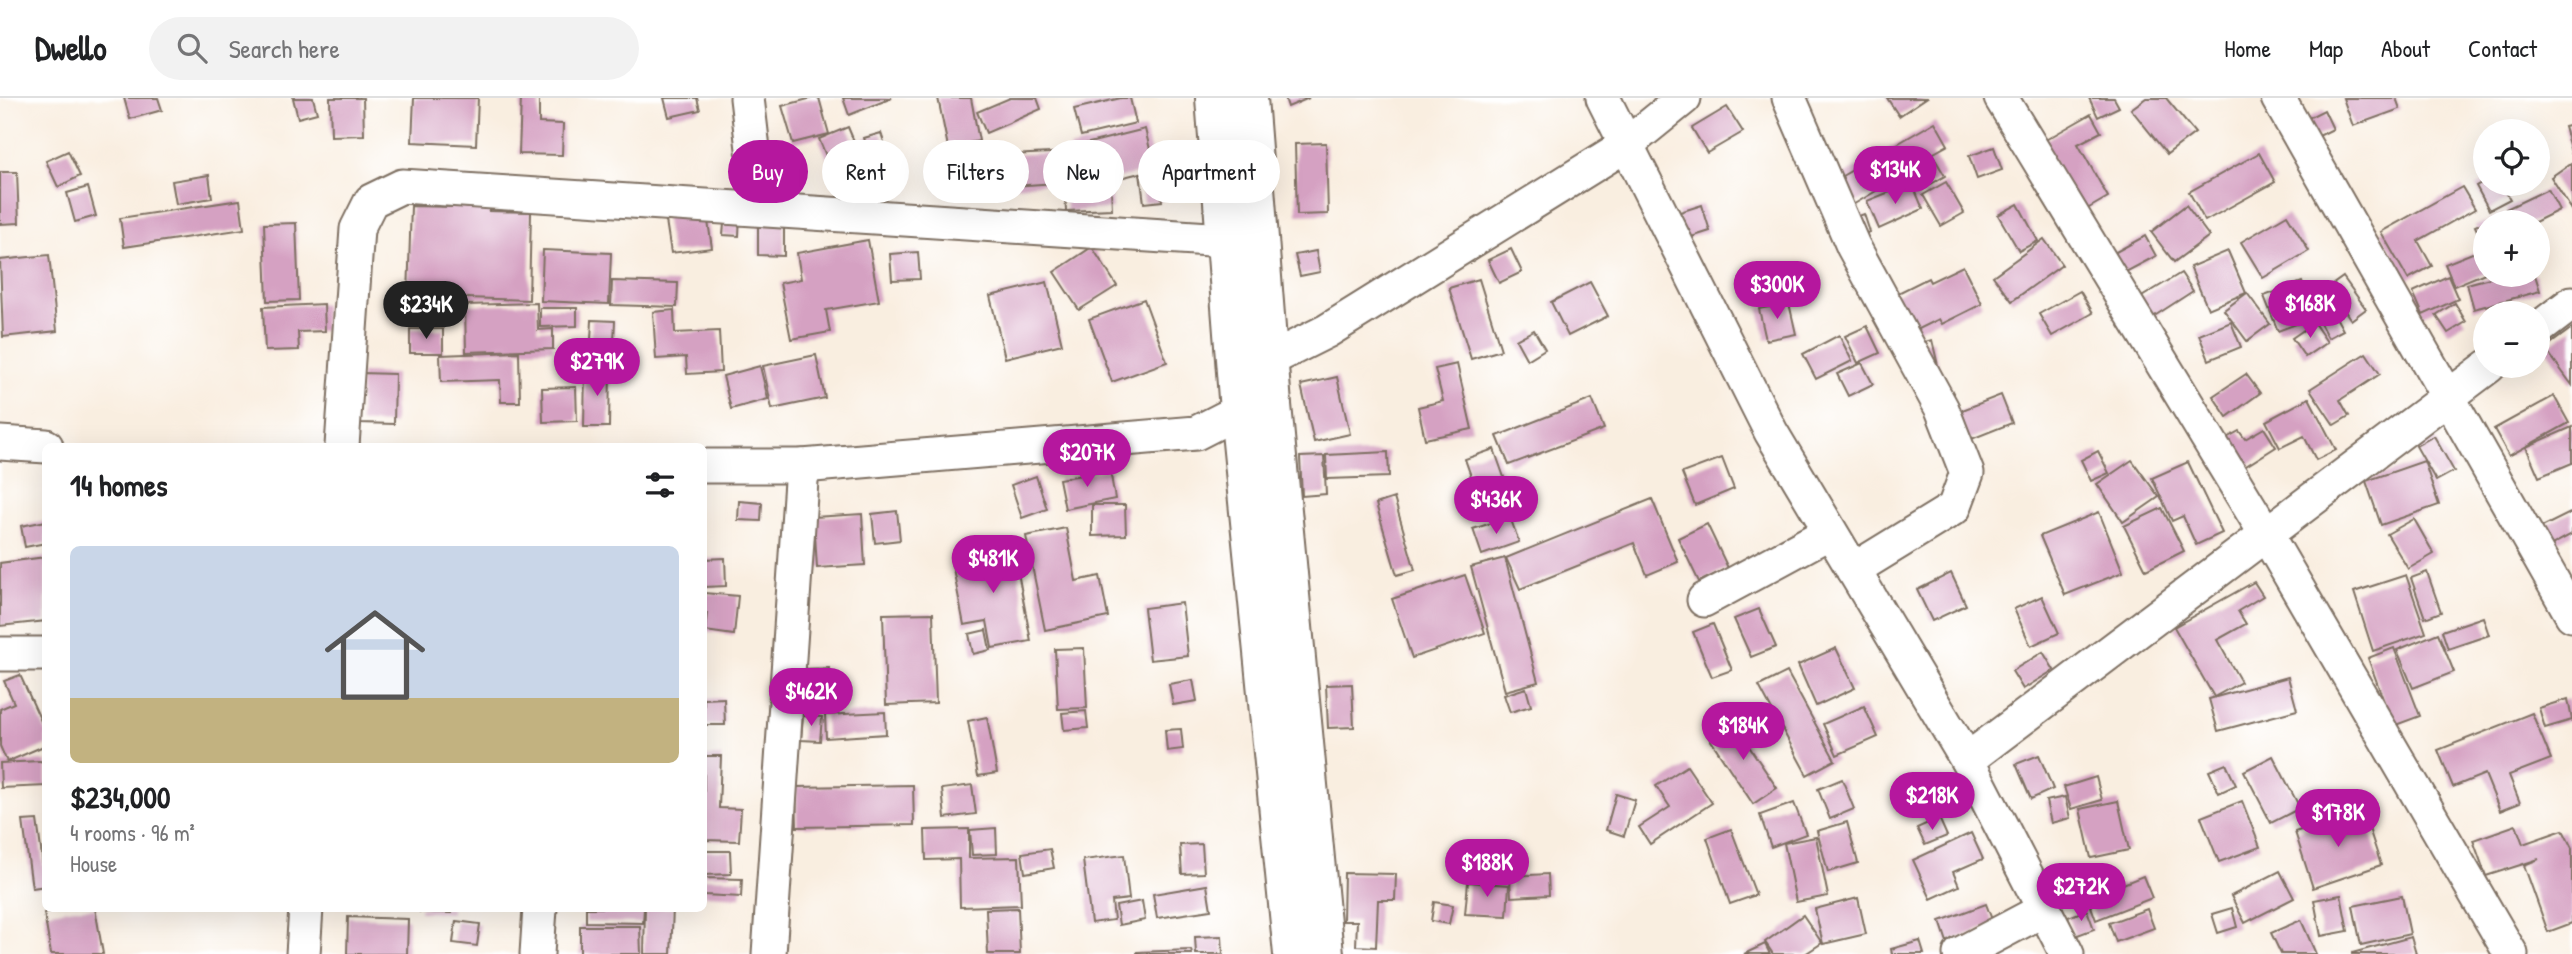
<!DOCTYPE html>
<meta charset="utf-8">
<style>
:root{--surface:#fff;--page:#f2f2f2;--text:#202124;--muted:#757577;--line:#e0e0e0;--accent:#b5179e}
body{margin:0;font-family:"Patrick Hand",sans-serif;background:var(--page);color:var(--text);height:100vh;display:flex;flex-direction:column;font-size:26px;white-space:nowrap}
*{box-sizing:border-box;margin:0}
p{font-size:23px;color:var(--muted)}
.icon{flex:none;width:38px;height:38px;fill:none;stroke:currentColor;stroke-width:2;stroke-linecap:round;stroke-linejoin:round}
.map{position:relative;flex:1;overflow:hidden}
.details{position:absolute;left:42px;top:345px;width:665px;height:469px;display:flex;flex-direction:column;background:var(--surface);border-radius:10px;box-shadow:0 7px 28px #0002}
.details>*{flex:none}
.banner{position:absolute;left:728px;top:42px;width:665px;height:63px;display:flex;gap:14px}
.tools{position:absolute;left:2473px;top:21px;display:grid;gap:14px}
.tools a{display:grid;place-items:center;width:77px;height:77px;border-radius:50%;background:var(--surface);box-shadow:0 7px 28px #0002;font-size:35px}
.price{position:absolute;translate:-50% -60px;padding:0 16px;border-radius:24px;background:var(--accent);color:#fff;font-size:23px;line-height:46px;filter:drop-shadow(0 2px 4px #0008)}
.price::after{content:'';position:absolute;left:50%;top:42px;width:21px;height:16px;margin-left:-10px;background:inherit;clip-path:polygon(0 0,100% 0,50% 100%)}
.price.active{background:#222;color:#fff}
ul{padding:0;list-style:none}
li{display:grid;align-content:center;gap:14px;height:371px;padding:0 28px}
li+li{border-top:2px solid var(--line)}
li span{display:grid;place-items:center;height:217px;border-radius:10px;color:#555}
li>.icon{margin-inline-start:auto}
span .icon{width:126px;height:126px;fill:#fffc;stroke-width:1}
li b{font-size:30px}
h2{display:flex;justify-content:space-between;align-items:center;height:84px;padding:0 28px;font-size:30px}
.pill{padding:0 24px;border-radius:32px;background:var(--surface);box-shadow:0 7px 28px #0002;font-size:24px;line-height:63px}
.pill.active{background:var(--accent);color:#fff}
header{display:flex;align-items:center;gap:42px;box-sizing:border-box;height:98px;padding:0 35px;background:var(--surface);border-bottom:2px solid var(--line)}
header strong{font-size:33px}
nav{display:flex;gap:38px;margin-inline-start:auto;font-size:24px}
.search{width:490px;height:63px;background:var(--page);display:flex;align-items:center;gap:18px;box-sizing:border-box;padding:0 24px;border-radius:38px;color:var(--muted);font-size:26px}
.map>svg:first-child{display:block}
</style>
<header>
<strong>Dwello</strong>
<div class="search"><svg class="icon" aria-label="search" viewBox="0 0 24 24"><circle cx="10" cy="10" r="6"/><path d="M15 15l6 6"/></svg>Search here</div>
<nav><a>Home</a><a>Map</a><a>About</a><a>Contact</a></nav>
</header>
<div class="map">
<svg width="2572" height="856" viewBox="0 0 2572 856">
<rect width="100%" height="100%" fill="#fff"/>
<filter id="ink" filterUnits="userSpaceOnUse"><feTurbulence type="fractalNoise" baseFrequency=".0143" numOctaves="2"/><feDisplacementMap in="SourceGraphic" scale="14" xChannelSelector="R" yChannelSelector="G"/><feConvolveMatrix kernelMatrix="1 2 1 2 8 2 1 2 1" color-interpolation-filters="sRGB"/></filter>
<filter id="wash" filterUnits="userSpaceOnUse"><feTurbulence type="fractalNoise" baseFrequency=".00686" numOctaves="4" result="noise"/><feDisplacementMap in="SourceGraphic" scale="28" xChannelSelector="R" yChannelSelector="G"/><feGaussianBlur stdDeviation="1.57" result="paint"/><feColorMatrix in="noise" values="0 0 0 0 0 0 0 0 0 0 0 0 0 0 0 0 0 1.4 0 .05"/><feComposite in="paint" operator="in"/></filter>
<g filter="url(#wash)">
<rect width="100%" height="100%" fill="#f9eee0"/>
<g id="blocks">
<g fill="#d5a1c2">
<polygon points="124,0 158,0 162,12 130,21"/>
<polygon points="293,0 313,0 317,15 298,20"/>
<polygon points="330,0 363,0 364,37 331,38"/>
<polygon points="414,0 478,0 476,47 412,44"/>
<polygon points="521,0 539,0 539,25 563,26 562,57 519,56"/>
<polygon points="664,0 697,0 700,12 669,19"/>
<polygon points="812,0 819,0 829,36 793,45 782,8"/>
<polygon points="843,0 892,0 849,17"/>
<polygon points="938,0 971,0 979,43 948,49"/>
<polygon points="1010,0 1037,0 1041,11 986,35 977,14"/>
<polygon points="1121,0 1130,0 1136,25 1081,38 1074,11"/>
<polygon points="1285,0 1309,0 1288,9"/>
<polygon points="1887,0 1926,0 1899,18"/>
<polygon points="2089,0 2114,0 2119,9 2098,19"/>
<polygon points="2146,0 2166,0 2195,35 2167,56 2131,11"/>
<polygon points="2343,0 2396,0 2400,11 2353,28"/>
<polygon points="1727,9 1743,34 1707,55 1692,30"/>
<polygon points="2324,12 2333,31 2315,40 2306,21"/>
<polygon points="2091,16 2101,34 2078,46 2108,99 2082,114 2042,44"/>
<polygon points="1935,24 1948,47 1932,56 1945,78 1921,92 1910,73 1834,118 1818,92"/>
<polygon points="2572,27 2572,54 2571,54 2564,29"/>
<polygon points="848,29 866,72 837,84 819,41"/>
<polygon points="1145,31 1155,72 1141,75 1158,73 1162,103 1144,105 1140,75 1079,90 1069,50"/>
<polygon points="881,35 888,56 871,62 864,40"/>
<polygon points="1326,45 1328,116 1297,117 1295,46"/>
<polygon points="1994,49 2002,72 1977,81 1969,58"/>
<polygon points="68,53 80,78 58,89 46,63"/>
<polygon points="1070,54 1071,84 1013,88 1011,57"/>
<polygon points="2259,55 2275,84 2205,123 2189,94"/>
<polygon points="2571,65 2572,67 2572,112 2551,79"/>
<polygon points="0,74 17,74 19,125 0,126"/>
<polygon points="209,77 212,100 176,106 172,83"/>
<polygon points="2485,83 2485,86 2501,86 2510,101 2489,112 2476,88"/>
<polygon points="1946,84 1964,115 1941,128 1923,97"/>
<polygon points="1912,85 1923,111 1879,131 1867,103"/>
<polygon points="88,89 96,118 75,124 67,95"/>
<polygon points="2462,89 2475,111 2418,143 2432,168 2408,181 2381,134"/>
<polygon points="1111,90 1112,111 1066,113 1065,92"/>
<polygon points="2548,91 2559,112 2535,124 2512,124 2506,111"/>
<polygon points="452,100 489,101 489,113 531,114 529,202 408,198 411,108 452,109"/>
<polygon points="240,102 244,131 124,149 120,120"/>
<polygon points="2018,106 2038,143 2019,153 1998,117"/>
<polygon points="1702,107 1710,133 1685,141 1677,115"/>
<polygon points="2186,107 2209,138 2174,164 2151,134"/>
<polygon points="706,110 712,150 671,155 665,116"/>
<polygon points="725,115 740,115 739,138 723,137"/>
<polygon points="1864,116 1870,134 1851,140 1845,123"/>
<polygon points="2504,116 2507,124 2485,124 2485,175 2454,188 2445,166 2485,150 2475,128"/>
<polygon points="2287,117 2309,153 2263,180 2241,144"/>
<polygon points="758,124 784,125 784,158 758,157"/>
<polygon points="296,125 299,202 267,203 264,126"/>
<polygon points="2145,138 2156,158 2124,175 2114,155"/>
<polygon points="2044,141 2062,167 2012,203 1993,178"/>
<polygon points="868,142 879,203 826,212 830,234 791,241 780,185 801,181 797,155"/>
<polygon points="1092,149 1117,188 1079,212 1054,174"/>
<polygon points="1511,151 1522,174 1499,185 1488,162"/>
<polygon points="543,152 611,155 609,206 541,203"/>
<polygon points="1316,153 1320,174 1300,178 1295,157"/>
<polygon points="2228,153 2246,195 2208,211 2190,169"/>
<polygon points="918,154 920,181 892,182 890,156"/>
<polygon points="49,157 57,233 3,239 0,162"/>
<polygon points="1963,168 1982,206 1942,226 1939,221 1911,235 1892,198 1928,180 1930,184"/>
<polygon points="2181,175 2193,193 2153,219 2140,200"/>
<polygon points="2501,177 2535,177 2540,193 2474,211 2467,186"/>
<polygon points="2448,178 2458,201 2423,217 2413,194"/>
<polygon points="2343,179 2366,211 2351,222 2329,189"/>
<polygon points="1479,181 1501,252 1471,261 1449,190"/>
<polygon points="612,183 678,185 677,209 611,207"/>
<polygon points="1047,184 1062,246 1005,260 990,198"/>
<polygon points="1590,184 1608,218 1568,238 1551,204"/>
<polygon points="2302,184 2315,219 2278,233 2264,198"/>
<polygon points="2080,193 2093,215 2052,238 2039,216"/>
<polygon points="2247,195 2270,226 2247,243 2224,212"/>
<polygon points="1144,201 1167,264 1112,284 1089,221"/>
<polygon points="537,205 538,232 553,231 553,251 466,254 465,207"/>
<polygon points="1789,205 1796,236 1766,242 1759,211"/>
<polygon points="2455,205 2466,224 2448,235 2436,217"/>
<polygon points="324,206 325,233 298,234 299,252 265,253 263,209"/>
<polygon points="540,210 577,210 577,228 540,229"/>
<polygon points="674,212 675,235 719,233 721,274 687,276 686,259 656,261 653,214"/>
<polygon points="2332,212 2343,232 2328,240 2317,220"/>
<polygon points="592,222 615,223 613,263 590,262"/>
<polygon points="2231,224 2241,249 2209,262 2199,237"/>
<polygon points="2314,225 2327,244 2305,259 2292,240"/>
<polygon points="1867,228 1880,255 1858,265 1845,238"/>
<polygon points="2572,230 2572,287 2545,250"/>
<rect x="410" y="231" width="33" height="24"/>
<polygon points="1534,232 1545,251 1527,262 1516,242"/>
<polygon points="1839,237 1852,263 1816,281 1803,256"/>
<polygon points="1932,242 1941,280 1917,246"/>
<polygon points="519,254 520,304 501,304 500,282 441,284 440,257"/>
<polygon points="2366,255 2380,276 2340,302 2349,318 2334,327 2310,291"/>
<polygon points="816,257 825,300 772,311 763,268"/>
<polygon points="1862,265 1873,286 1848,298 1837,276"/>
<polygon points="1457,266 1472,331 1425,341 1418,309 1443,303 1435,271"/>
<polygon points="760,268 768,301 731,311 723,278"/>
<polygon points="585,271 610,272 609,329 584,329"/>
<polygon points="361,275 395,276 394,326 360,325"/>
<polygon points="2246,276 2260,295 2227,319 2213,298"/>
<polygon points="1337,279 1350,336 1314,344 1301,287"/>
<polygon points="576,289 577,323 543,324 542,290"/>
<polygon points="2001,297 2012,325 1964,344 1952,316"/>
<polygon points="2554,298 2569,325 2509,358 2494,331"/>
<polygon points="2309,300 2336,352 2316,362 2304,338 2280,350 2266,323"/>
<polygon points="1592,301 1604,331 1509,367 1497,338"/>
<polygon points="2572,329 2572,365 2539,379 2526,349"/>
<polygon points="2264,330 2276,349 2241,371 2223,342 2239,333 2245,341"/>
<polygon points="2434,338 2454,373 2436,383 2416,348"/>
<polygon points="1494,351 1512,402 1483,412 1465,361"/>
<polygon points="2098,353 2109,375 2091,383 2081,362"/>
<polygon points="1388,354 1389,379 1327,381 1326,357"/>
<polygon points="1324,358 1326,396 1302,398 1300,359"/>
<polygon points="1722,360 1734,391 1695,407 1682,375"/>
<polygon points="2132,362 2159,399 2123,424 2097,386"/>
<polygon points="2424,363 2439,407 2381,427 2366,383"/>
<polygon points="2188,364 2222,435 2196,447 2183,418 2172,423 2152,380"/>
<polygon points="1110,372 1115,401 1065,411 1059,381"/>
<polygon points="1036,378 1047,411 1022,420 1011,387"/>
<polygon points="1394,400 1415,472 1397,477 1376,406"/>
<polygon points="1652,401 1678,464 1647,477 1634,445 1520,491 1506,460"/>
<polygon points="739,403 762,405 761,423 738,422"/>
<polygon points="1092,407 1125,407 1126,437 1092,438"/>
<polygon points="2162,410 2184,453 2146,472 2124,428"/>
<polygon points="897,413 900,442 875,445 872,416"/>
<polygon points="2099,414 2123,474 2065,497 2040,438"/>
<polygon points="2572,414 2572,436 2550,448 2540,430"/>
<polygon points="862,416 865,467 817,470 814,419"/>
<polygon points="1510,419 1519,444 1482,457 1473,431"/>
<polygon points="2414,421 2434,456 2408,471 2387,436"/>
<polygon points="46,423 46,445 25,449 21,428"/>
<polygon points="1707,426 1728,470 1699,484 1678,440"/>
<polygon points="1066,430 1076,483 1100,478 1108,519 1045,532 1026,438"/>
<polygon points="1013,448 1031,543 992,550 987,523 964,527 951,460"/>
<polygon points="46,459 46,523 0,528 0,465"/>
<polygon points="725,460 726,488 704,489 704,461"/>
<polygon points="1505,460 1538,584 1505,593 1471,469"/>
<polygon points="2427,474 2441,514 2425,520 2411,480"/>
<polygon points="1951,475 1966,507 1932,523 1917,492"/>
<polygon points="1465,477 1485,535 1412,560 1392,501"/>
<polygon points="2406,477 2426,535 2373,553 2354,494"/>
<polygon points="2254,484 2263,498 2238,513 2246,526 2217,542 2241,584 2214,599 2174,529"/>
<polygon points="704,495 738,498 734,537 705,533 707,515 704,515"/>
<polygon points="2042,498 2059,535 2031,548 2014,511"/>
<polygon points="1182,505 1188,558 1150,562 1144,510"/>
<polygon points="1759,511 1776,549 1751,559 1734,521"/>
<polygon points="933,515 936,605 886,607 883,516"/>
<polygon points="2483,519 2489,537 2448,551 2442,533"/>
<polygon points="1713,526 1732,572 1712,579 1693,534"/>
<polygon points="986,532 990,552 973,556 969,536"/>
<polygon points="2438,535 2454,574 2413,590 2397,552"/>
<polygon points="1084,550 1087,610 1058,611 1055,551"/>
<polygon points="1836,550 1855,590 1816,608 1798,567"/>
<polygon points="2394,550 2420,618 2393,628 2368,560"/>
<polygon points="2043,554 2054,572 2023,591 2012,573"/>
<polygon points="829,570 831,615 804,615 803,571"/>
<polygon points="1787,574 1835,662 1807,677 1759,588"/>
<polygon points="20,577 46,634 46,647 7,664 0,648 0,611 14,605 4,583"/>
<polygon points="2288,579 2297,612 2218,633 2209,601"/>
<polygon points="1193,582 1197,603 1173,607 1169,586"/>
<polygon points="1352,586 1354,629 1328,630 1326,587"/>
<polygon points="1526,590 1531,608 1510,614 1504,597"/>
<polygon points="724,600 725,627 704,627 704,601"/>
<polygon points="2568,601 2572,622 2545,630 2539,610"/>
<polygon points="1864,608 1878,639 1837,657 1823,626"/>
<polygon points="1086,613 1088,630 1064,632 1062,615"/>
<polygon points="885,614 886,636 826,640 825,617"/>
<polygon points="2532,615 2551,661 2509,677 2520,705 2500,713 2485,676 2453,689 2438,652"/>
<polygon points="803,618 822,619 820,643 801,642"/>
<polygon points="987,619 997,675 978,678 968,623"/>
<polygon points="1732,623 1777,690 1753,706 1708,638"/>
<polygon points="1181,631 1183,651 1167,653 1165,632"/>
<polygon points="2039,657 2053,691 2031,701 2016,666"/>
<polygon points="704,658 721,658 719,710 741,711 739,743 704,742"/>
<polygon points="2273,658 2300,710 2271,725 2244,673"/>
<polygon points="39,663 46,664 46,688 1,690 0,665"/>
<polygon points="2226,666 2236,687 2219,695 2209,673"/>
<polygon points="1687,668 1712,705 1650,746 1639,729 1670,709 1656,688"/>
<polygon points="2096,679 2102,702 2071,711 2064,689"/>
<polygon points="1842,681 1854,711 1830,721 1818,691"/>
<polygon points="913,687 914,727 797,729 796,689"/>
<polygon points="972,687 976,716 945,720 942,691"/>
<polygon points="1616,696 1635,702 1624,738 1606,732"/>
<polygon points="2065,699 2070,720 2051,725 2046,703"/>
<polygon points="2118,703 2129,752 2091,760 2080,711"/>
<polygon points="2242,703 2260,749 2219,764 2201,719"/>
<polygon points="1794,705 1806,736 1771,749 1760,717"/>
<polygon points="2363,712 2381,767 2313,790 2295,734"/>
<polygon points="1939,720 1947,738 1925,747 1917,730"/>
<polygon points="37,722 46,788 32,790 23,723"/>
<polygon points="1847,724 1858,765 1828,774 1817,733"/>
<polygon points="2516,727 2523,746 2563,732 2572,750 2572,825 2548,834 2524,767 2539,761 2486,778 2473,742"/>
<polygon points="996,730 997,756 972,757 970,732"/>
<polygon points="969,731 969,760 1019,759 1021,807 960,809 959,761 926,762 925,732"/>
<polygon points="1731,731 1756,797 1730,806 1707,740"/>
<polygon points="1971,735 1983,761 1953,774 1959,788 1931,801 1913,762"/>
<polygon points="1816,739 1828,798 1796,804 1784,745"/>
<polygon points="1202,746 1204,775 1182,776 1180,747"/>
<polygon points="1050,751 1054,770 1025,775 1022,755"/>
<polygon points="704,753 730,753 731,776 704,777"/>
<polygon points="1124,757 1129,801 1112,803 1114,822 1091,825 1083,762"/>
<polygon points="2280,773 2294,800 2245,825 2231,798"/>
<polygon points="1344,775 1396,776 1395,802 1378,802 1376,849 1356,848 1357,823 1343,823"/>
<polygon points="1548,776 1549,797 1511,799 1510,778"/>
<polygon points="2143,778 2152,800 2096,822 2088,800"/>
<polygon points="704,780 742,781 741,799 704,797"/>
<polygon points="1468,784 1509,787 1507,818 1465,816"/>
<polygon points="1207,787 1211,812 1157,820 1153,796"/>
<polygon points="2341,797 2348,833 2321,838 2314,802"/>
<polygon points="2402,798 2410,836 2361,847 2353,808"/>
<polygon points="1858,800 1866,836 1823,846 1815,811"/>
<polygon points="1142,803 1145,822 1119,827 1116,808"/>
<polygon points="1434,804 1453,807 1449,826 1431,823"/>
<polygon points="1986,806 1994,827 1947,844 1940,823"/>
<polygon points="74,810 95,810 103,856 51,856 44,815"/>
<polygon points="420,810 451,810 451,815 420,814"/>
<polygon points="586,810 644,810 643,825 586,824"/>
<polygon points="645,810 673,810 671,856 644,856"/>
<polygon points="1018,810 1020,856 988,856 986,811"/>
<polygon points="2232,810 2237,829 2218,835 2212,816"/>
<polygon points="2147,811 2154,830 2116,844 2109,825"/>
<polygon points="2087,812 2094,831 2075,838 2068,819"/>
<polygon points="1803,817 1822,845 1805,856 1773,856 1765,844"/>
<polygon points="348,819 408,821 407,856 347,856"/>
<polygon points="2301,822 2316,856 2281,856 2271,835"/>
<polygon points="456,823 480,826 477,848 453,845"/>
<polygon points="580,828 640,828 641,856 580,856"/>
<polygon points="1222,838 1223,856 1196,856 1195,839"/>
<polygon points="2411,839 2416,856 2352,856 2352,855"/>
<polygon points="1920,843 1924,856 1892,856 1891,851"/>
<polygon points="1765,846 1770,856 1744,856"/>
<polygon points="1191,852 1192,856 1137,856 1137,854"/>
</g>
</g>
</g>
<g filter="url(#ink)">
<use href="#blocks" fill-opacity="0" stroke="#7e6f62" stroke-width="2"/>
<g fill="none" stroke-linecap="round" stroke-linejoin="round">
<defs>
<g id="street">
<polyline points="747,0 760,110"/>
<polyline points="1603,0 1771,334 1967,662 2067,856"/>
<polyline points="1789,0 1853,148 1942,311 1967,375 1954,410 1853,472"/>
<polyline points="2001,0 2266,436 2511,856"/>
<polyline points="2278,0 2572,517"/>
<polyline points="2538,231 2572,205"/>
<polyline points="1245,267 1269,262 1327,233 1626,47 1684,0"/>
<polyline points="0,345 46,348"/>
<polyline points="342,348 357,131 371,103 402,88 1225,142"/>
<polyline points="704,368 802,368 1196,335 1239,313 1261,309"/>
<polyline points="1704,502 1830,434"/>
<polyline points="0,556 46,556"/>
<polyline points="1967,662 2489,268"/>
<polyline points="303,856 306,810"/>
<polyline points="537,856 540,810"/>
<polyline points="769,856 802,368"/>
<polyline points="1960,856 2045,811"/>
</g>
<g id="secondary">
<polyline points="1215,0 1239,313 1293,856"/>
<polyline points="1248,0 1272,307 1324,856"/>
</g>
</defs>
<use href="#street" stroke="#7e6f62" stroke-width="37"/>
<use href="#secondary" stroke="#7e6f62" stroke-width="42"/>
<use href="#street" stroke="#fff" stroke-width="33"/>
<use href="#secondary" stroke="#fff" stroke-width="38"/>
</g>
</g>
</svg>
<div class="tools">
<a><svg class="icon" aria-label="locate" viewBox="0 0 24 24"><circle cx="12" cy="12" r="6"/><path d="M12 2v4M12 18v4M2 12h4M18 12h4"/></svg></a>
<a>+</a>
<a>−</a>
</div>
<b class="price" style="left:1895px;top:108px">$134K</b>
<b class="price" style="left:1777px;top:223px">$300K</b>
<b class="price" style="left:2310px;top:242px">$168K</b>
<b class="price active" style="left:426px;top:243px">$234K</b>
<b class="price" style="left:597px;top:300px">$279K</b>
<b class="price" style="left:1087px;top:391px">$207K</b>
<b class="price" style="left:1496px;top:438px">$436K</b>
<b class="price" style="left:993px;top:497px">$481K</b>
<b class="price" style="left:811px;top:630px">$462K</b>
<b class="price" style="left:1743px;top:664px">$184K</b>
<b class="price" style="left:1932px;top:734px">$218K</b>
<b class="price" style="left:2338px;top:751px">$178K</b>
<b class="price" style="left:1487px;top:801px">$188K</b>
<b class="price" style="left:2081px;top:825px">$272K</b>
<div class="banner">
<a class="pill active">Buy</a>
<a class="pill">Rent</a>
<a class="pill">Filters</a>
<a class="pill">New</a>
<a class="pill">Apartment</a>
</div>
<section class="details">
<h2>14 homes<svg class="icon" aria-label="filters" viewBox="0 0 24 24"><path d="M4 7h16M4 17h16"/><circle cx="9" cy="7" r="2"/><circle cx="15" cy="17" r="2"/></svg></h2>
<ul>
<li><span style="background:linear-gradient(#c9d6e8 70%,#c2b280 0)"><svg class="icon" aria-label="home" viewBox="0 0 24 24"><path d="M3 11l9-7 9 7M6 9v11h12V9"/></svg></span><div><b>$234,000</b><p>4 rooms · 96 m²</p><p>House</p></div></li>
</ul>
</section>
</div>
